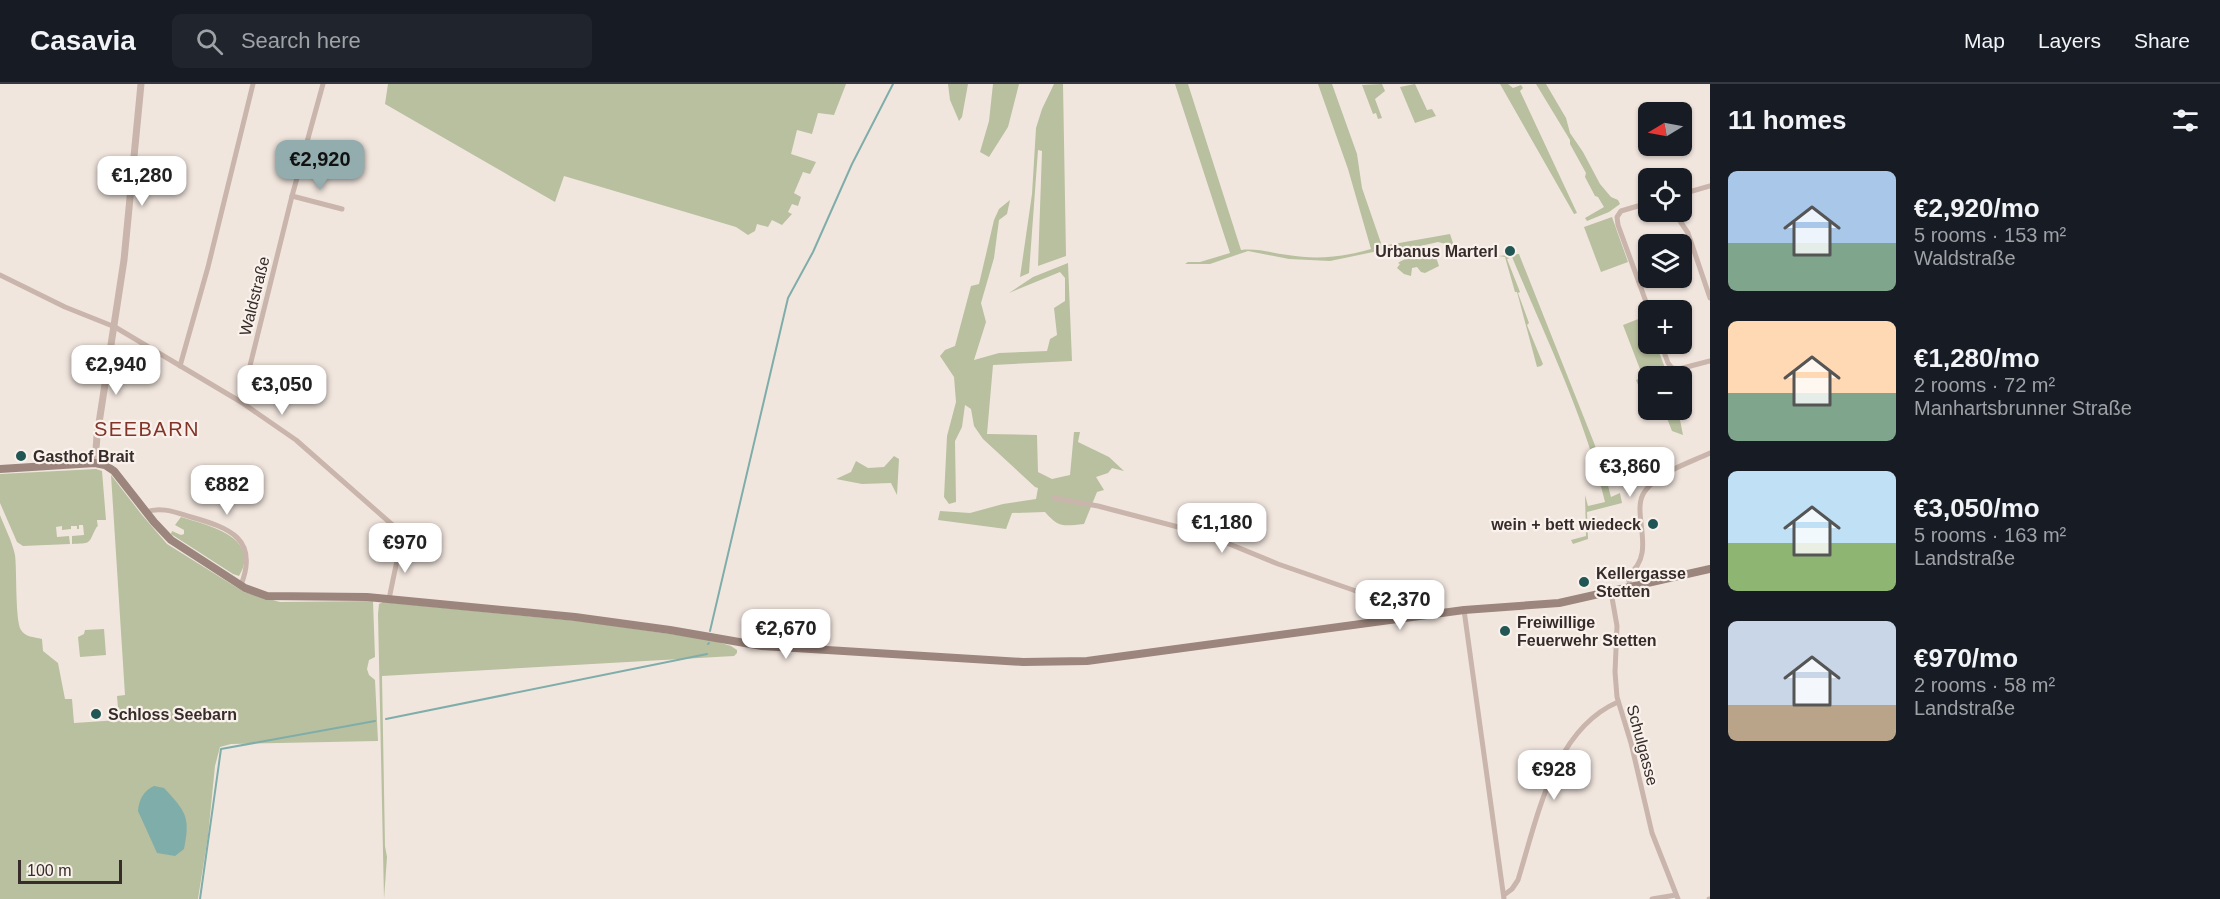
<!DOCTYPE html>
<meta charset="utf-8">
<style>
:root{--surface:#171b24;--page:#20242c;--text:#f1f3f6;--muted:#9ea1a6;--line:#363941;--accent:#93acad}
body{margin:0;font-family:Helvetica,sans-serif;background:var(--page);color:var(--text);height:100vh;display:flex;flex-direction:column;font-size:22px;white-space:nowrap}
*{box-sizing:border-box;margin:0}
p{font-size:20px;color:var(--muted)}
.icon{flex:none;width:33px;height:33px;fill:none;stroke:currentColor;stroke-width:2;stroke-linecap:round;stroke-linejoin:round}
.map{position:relative;flex:1;overflow:hidden}
.drawer{display:flex;flex-direction:column;background:var(--surface);width:510px}
.drawer>*{flex:none}
.needle{width:39px;rotate:260deg}
.fabs{position:absolute;left:1638px;top:18px;display:grid;gap:12px}
.fabs a{display:grid;place-items:center;width:54px;height:54px;border-radius:9px;background:var(--surface);box-shadow:0 2px 4px #0004;font-size:30px}
.scale{position:absolute;left:18px;bottom:15px;width:104px;box-sizing:border-box;padding-left:6px;border:3px solid #372c2a;border-top:0;font-size:16px;line-height:21px;white-space:nowrap;color:#372c2a;-webkit-text-stroke:4px #f9f1eb;paint-order:stroke}
.price{position:absolute;translate:-50% -51px;padding:0 14px;border-radius:12px;background:#fff;color:#222;font-size:20px;line-height:39px;filter:drop-shadow(0 2px 3px #0008)}
.price::after{content:'';position:absolute;left:50%;top:36px;width:18px;height:14px;margin-left:-9px;background:inherit;clip-path:polygon(0 0,100% 0,50% 100%)}
.price.on{background:var(--accent);color:#111}
ul{padding:0;list-style:none}
li{display:flex;align-items:center;gap:18px;height:150px;padding:0 18px}
li span{display:grid;place-items:center;flex:none;width:168px;height:120px;border-radius:9px;color:#555}
li>.icon{margin-inline-start:auto}
span .icon{width:72px;height:72px;fill:#fffc;stroke-width:1}
li b{font-size:26px}
h2{display:flex;justify-content:space-between;align-items:center;height:72px;padding:0 18px;font-size:26px}
header{display:flex;align-items:center;gap:36px;box-sizing:border-box;height:84px;padding:0 30px;background:var(--surface);border-bottom:2px solid var(--line)}
header strong{font-size:28px}
nav{display:flex;gap:33px;margin-inline-start:auto;font-size:21px}
.search{width:420px;height:54px;background:var(--page);display:flex;align-items:center;gap:15px;box-sizing:border-box;padding:0 21px;border-radius:9px;color:var(--muted);font-size:22px}
main{display:flex;flex:1;min-height:0}
.map>svg:first-child{display:block}
</style>
<header>
<strong>Casavia</strong>
<div class="search"><svg class="icon" aria-label="search" viewBox="0 0 24 24"><circle cx="10" cy="10" r="6"/><path d="M15 15l6 6"/></svg>Search here</div>
<nav><a>Map</a><a>Layers</a><a>Share</a></nav>
</header>
<main>
<div class="map">
<svg width="1710" height="815" viewBox="0 0 1710 815">
<rect width="100%" height="100%" fill="#f1e6de"/>
<g fill="#b8c09f">
<polygon points="388,0 846,0 834,31 818,29 812,50 797,46 791,70 816,78 810,90 803,88 794,109 801,113 798,122 792,120 788,128 792,130 782,141 772,136 768,143 757,140 755,147 748,151 736,143 564,92 555,118 385,20"/>
<polygon points="948,0 968,0 962,33 959,37 950,16"/>
<polygon points="993,0 1019,0 1008,43 989,73 980,68 989,37"/>
<polygon points="1054,0 1063,0 1066,172 1038,182 1042,67 1038,66 1029,189 1020,193 1032,110 1036,44 1042,25"/>
<path d="M1175 0H1188L1241 166C1257 164 1272 169 1288 171 1317 176 1343 173 1371 165L1348 85 1318 0H1332L1357 70 1362 104 1382 162 1450 150 1454 162 1438 158 1416 163 1383 166 1330 177 1289 175 1248 167 1210 180H1185L1188 178H1200L1230 169Z"/>
<polygon points="1382,0 1385,7 1375,15 1382,34 1378,35 1376,29 1373,30 1362,1"/>
<polygon points="1415,0 1427,26 1432,25 1436,32 1415,39 1400,3"/>
<polygon points="1500,0 1508,0 1513,4 1521,1 1523,4 1520,7 1577,129 1574,130"/>
<polygon points="1536,0 1546,0 1566,34 1570,49 1583,68 1600,100 1611,113 1618,116 1620,120 1609,128 1587,137 1585,134 1604,123 1598,113 1595,112 1585,93 1586,89 1570,60 1570,56"/>
<path d="M1010 116 1007 130 999 136 994 174 981 219 986 238 974 276 999 269 1047 267 1050 255 1057 251 1054 224 1065 217V194L1060 188 1009 209 1033 193 1068 179 1072 277 993 281 987 350 1037 351 1038 388 1052 395 1070 391 1074 348H1080L1078 358 1109 373 1124 387 1112 384 1108 389 1096 393 1104 406 1097 408 1084 440C1063 442 1059 444 1045 428L1012 429 1006 445 938 436 940 427 970 429 1003 420 1036 415 1038 404 1035 403 983 355 974 342 971 325 965 321 962 343 955 357 956 418 949 420 944 413 947 352 956 318 954 293 940 272 945 266 955 262 971 202 979 200 994 136 999 125Z"/>
<polygon points="1612,133 1628,178 1601,188 1584,143"/>
<path d="M1434 167 1439 182 1425 189 1421 188 1417 183 1412 184 1411 192 1404 190 1397 184 1400 180 1398 179C1407 172 1423 172 1434 167Z"/>
<path d="M1519 170 1602 379 1611 413 1620 409 1622 419 1587 428 1588 455 1573 460 1571 456 1586 452 1585 411 1588 422 1605 418C1585 333 1546 254 1512 173L1507 175 1520 208 1518 209 1529 239 1527 241 1543 280 1541 282 1537 283 1517 208H1515L1505 173 1498 172Z"/>
<polygon points="1646,232 1648,239 1648,260 1656,260 1668,292 1648,292 1648,324 1636,296 1643,293 1623,241"/>
<polygon points="1649,326 1678,326 1683,351 1672,347 1665,329 1652,333"/>
<polygon points="894,372 899,375 897,411 891,399 862,400 836,395 851,388 856,377 868,384 884,383"/>
<path d="M96 385 102 387 106 436H97C98 446 99 438 95 446 88 461 90 459 72 460V452L84 451 83 441H79V445H77V442H71V445L62 446V442L56 443 57 453 69 452 70 460 23 462 17 458 0 419V390Z"/>
<path d="M111 391 142 431 167 460 244 508 280 518 373 517 375 573 369 576 367 585 369 591 375 596 378 657 231 660 220 663 215 682 208 752 198 815H0V431C5 444 12 457 15 471 17 486 15 536 21 546 25 553 34 553 42 555L43 567 58 579 65 615H72L74 639 119 636 117 612 125 611Z"/>
<path d="M181 433C207 441 262 453 239 492L233 490 171 450 172 447 181 451 184 450V446L175 441Z"/>
<polygon points="383,518 587,538 712,556 731,562 737,566 737,569 734,572 382,592 385,762 387,773 384,815 378,530 379,520"/>
<polygon points="104,545 106,571 80,573 78,553 84,550 85,546"/>
</g>
<path fill="#7fadaa" d="M154 702 164 704C185 727 191 732 184 765L175 772 157 769 138 727C139 716 143 707 154 702Z"/>
<g fill="none" stroke-linecap="round" stroke-linejoin="round">
<g stroke="#7fadaa" stroke-width="2">
<polyline points="710,547 788,214 813,168 852,80 893,0"/>
<polyline points="708,560 709,559"/>
<polyline points="386,635 707,570"/>
<polyline points="200,815 221,665 375,637"/>
</g>
<g stroke="#c9b5ab" stroke-width="5">
<polyline points="1682,110 1710,102"/>
<polyline points="292,112 342,125"/>
<polyline points="1648,119 1621,127 1617,133 1618,141 1649,226"/>
<polyline points="1674,128 1688,149 1710,214"/>
<polyline points="0,191 65,223 115,243 241,318 296,356 396,444 400,462 389,515"/>
<polyline points="1661,260 1668,279 1672,284 1679,285 1710,277"/>
<polyline points="180,282 208,183 253,0"/>
<polyline points="241,318 292,112 323,0"/>
<polyline points="1054,414 1098,422 1205,450 1278,480 1382,516 1388,521 1391,536"/>
<path d="M146 428C161 422 177 429 191 433 230 444 259 455 241 501"/>
<path d="M1630 503 1628 491C1659 469 1629 428 1645 407 1659 388 1689 379 1710 369"/>
<polyline points="1611,508 1617,542 1615,588 1617,613 1631,659 1652,749 1678,815"/>
<polyline points="1464,526 1504,815"/>
<path d="M1504 811 1512 805 1518 796C1537 735 1553 646 1618 618"/>
<polyline points="1652,815 1676,811"/>
<polyline points="1709,815 1710,815"/>
</g>
<polyline stroke="#c9b5ab" stroke-width="7" points="95,379 97,352 124,176 141,0"/>
<polyline stroke="#9c857c" stroke-width="8" points="0,385 95,379 105,381 114,387 154,438 171,456 245,504 267,512 367,513 575,533 670,546 762,562 1023,578 1087,577 1464,526 1559,519 1710,485"/>
</g>
<g fill="#215654" stroke="#f9f1eb" stroke-width="2">
<circle cx="1510" cy="167" r="6"/>
<circle cx="21" cy="372" r="6"/>
<circle cx="1653" cy="440" r="6"/>
<circle cx="1584" cy="498" r="6"/>
<circle cx="1505" cy="547" r="6"/>
<circle cx="96" cy="630" r="6"/>
</g>
<g text-anchor="middle" stroke-width="4.5" stroke-linejoin="round" paint-order="stroke">
<g font-size="16" font-weight="bold" fill="#372c2a" stroke="#f9f1eb" text-anchor="start">
<text x="1498" y="173" text-anchor="end">Urbanus Marterl</text>
<text x="33" y="378">Gasthof Brait</text>
<text x="1641" y="446" text-anchor="end">wein + bett wiedeck</text>
<text x="1596" y="495">Kellergasse<tspan x="1596" dy="18">Stetten</tspan></text>
<text x="1517" y="544">Freiwillige<tspan x="1517" dy="18">Feuerwehr Stetten</tspan></text>
<text x="108" y="636">Schloss Seebarn</text>
</g>
<g font-size="16" fill="#372c2a" stroke="#f9f1eb">
<text transform="translate(254 212) rotate(-76)" y="6">Waldstraße</text>
<text transform="translate(1643 661) rotate(75)" y="6">Schulgasse</text>
</g>
<g font-size="20" letter-spacing="1.5" fill="#813427" stroke="#f9f1eb">
<text x="147" y="352">SEEBARN</text>
</g>
</g>
</svg>
<div class="fabs">
<a><svg class="needle" viewBox="-14 -14 28 28"><path d="M0-13l5 13h-10z" fill="#e53935"/><path d="M0 13l5-13h-10z" fill="#9ea1a6"/></svg></a>
<a><svg class="icon" aria-label="locate" viewBox="0 0 24 24"><circle cx="12" cy="12" r="6"/><path d="M12 2v4M12 18v4M2 12h4M18 12h4"/></svg></a>
<a><svg class="icon" aria-label="layers" viewBox="0 0 24 24"><path d="M12 4l9 5-9 5-9-5zM3 14l9 5 9-5"/></svg></a>
<a>+</a>
<a>−</a>
</div>
<div class="scale">100 m</div>
<b class="price on" style="left:320px;top:107px">€2,920</b>
<b class="price" style="left:142px;top:123px">€1,280</b>
<b class="price" style="left:116px;top:312px">€2,940</b>
<b class="price" style="left:282px;top:332px">€3,050</b>
<b class="price" style="left:1630px;top:414px">€3,860</b>
<b class="price" style="left:227px;top:432px">€882</b>
<b class="price" style="left:1222px;top:470px">€1,180</b>
<b class="price" style="left:405px;top:490px">€970</b>
<b class="price" style="left:1400px;top:547px">€2,370</b>
<b class="price" style="left:786px;top:576px">€2,670</b>
<b class="price" style="left:1554px;top:717px">€928</b>
</div>
<section class="drawer">
<h2>11 homes<svg class="icon" aria-label="filters" viewBox="0 0 24 24"><path d="M4 7h16M4 17h16"/><circle cx="9" cy="7" r="2"/><circle cx="15" cy="17" r="2"/></svg></h2>
<ul>
<li><span style="background:linear-gradient(#a9c7e8 60%,#7fa58c 0)"><svg class="icon" aria-label="home" viewBox="0 0 24 24"><path d="M3 11l9-7 9 7M6 9v11h12V9"/></svg></span><div><b>€2,920/mo</b><p>5 rooms · 153 m²</p><p>Waldstraße</p></div></li>
<li><span style="background:linear-gradient(#ffd9b3 60%,#7fa58c 0)"><svg class="icon" aria-label="home" viewBox="0 0 24 24"><path d="M3 11l9-7 9 7M6 9v11h12V9"/></svg></span><div><b>€1,280/mo</b><p>2 rooms · 72 m²</p><p>Manhartsbrunner Straße</p></div></li>
<li><span style="background:linear-gradient(#bfe0f5 60%,#8fb573 0)"><svg class="icon" aria-label="home" viewBox="0 0 24 24"><path d="M3 11l9-7 9 7M6 9v11h12V9"/></svg></span><div><b>€3,050/mo</b><p>5 rooms · 163 m²</p><p>Landstraße</p></div></li>
<li><span style="background:linear-gradient(#c9d6e8 70%,#b9a48a 0)"><svg class="icon" aria-label="home" viewBox="0 0 24 24"><path d="M3 11l9-7 9 7M6 9v11h12V9"/></svg></span><div><b>€970/mo</b><p>2 rooms · 58 m²</p><p>Landstraße</p></div></li>
</ul>
</section>
</main>
